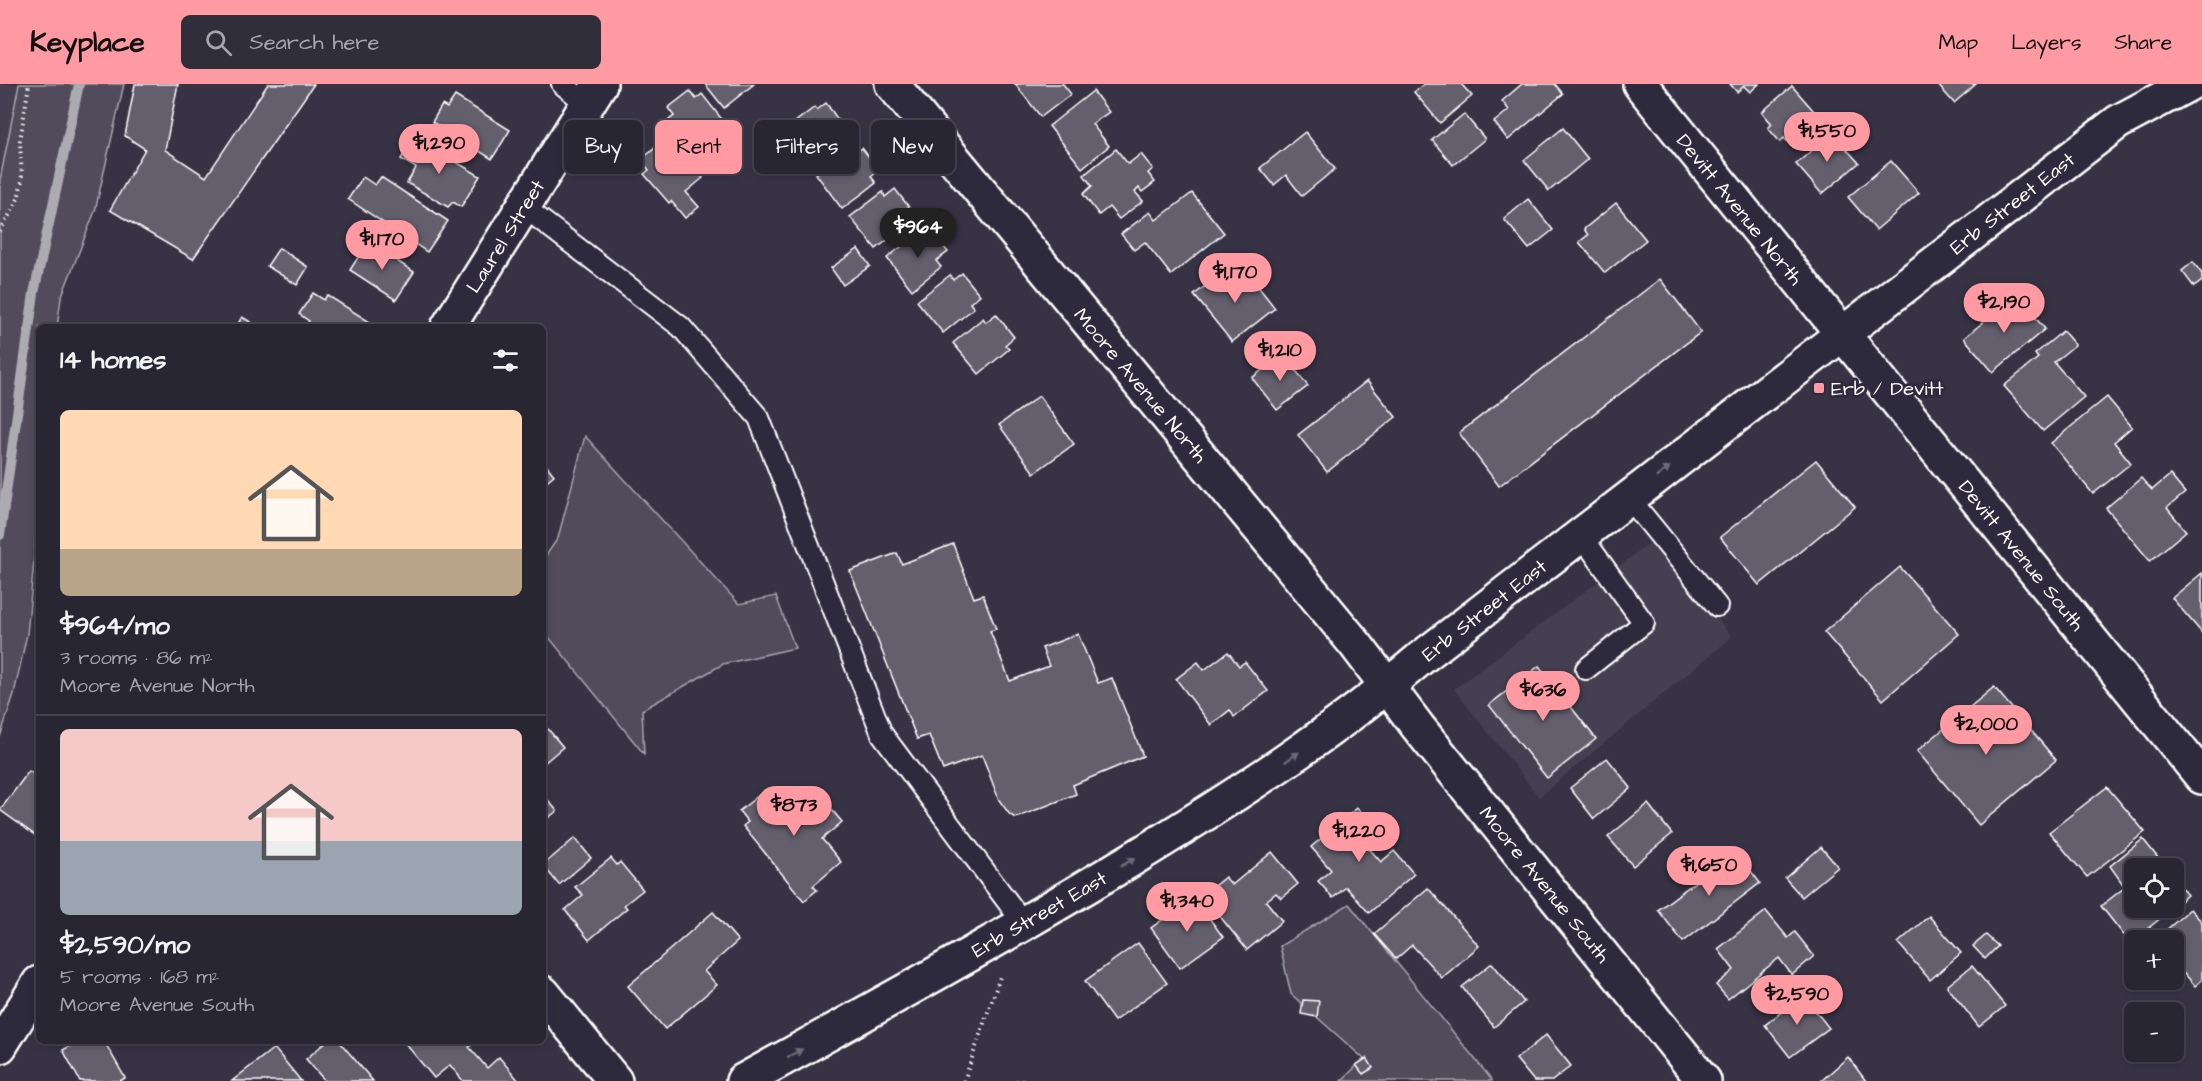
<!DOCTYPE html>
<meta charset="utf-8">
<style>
:root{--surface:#292634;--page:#312e3c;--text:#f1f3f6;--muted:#a5a5ac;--line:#45434f;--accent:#ff9aa2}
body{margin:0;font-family:"Architects Daughter",sans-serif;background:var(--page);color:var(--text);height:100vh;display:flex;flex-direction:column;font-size:22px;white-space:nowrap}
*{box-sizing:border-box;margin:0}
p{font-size:20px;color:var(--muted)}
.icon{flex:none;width:33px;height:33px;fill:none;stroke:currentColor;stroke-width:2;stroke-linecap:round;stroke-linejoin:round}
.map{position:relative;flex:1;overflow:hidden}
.sheet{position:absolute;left:36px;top:240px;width:510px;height:720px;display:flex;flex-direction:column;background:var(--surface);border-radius:9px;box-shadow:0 3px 9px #0003,0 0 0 2px var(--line)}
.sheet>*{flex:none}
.guide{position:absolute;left:564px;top:36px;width:570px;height:54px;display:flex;gap:12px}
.controls{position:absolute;left:2124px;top:774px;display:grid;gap:12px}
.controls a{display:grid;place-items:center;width:60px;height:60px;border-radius:9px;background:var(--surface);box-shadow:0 3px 9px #0003,0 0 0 2px var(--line);font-size:30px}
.price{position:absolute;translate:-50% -51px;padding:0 14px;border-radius:21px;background:var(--accent);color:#111;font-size:20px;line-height:39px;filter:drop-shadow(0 2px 3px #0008)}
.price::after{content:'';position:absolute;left:50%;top:36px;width:18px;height:14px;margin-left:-9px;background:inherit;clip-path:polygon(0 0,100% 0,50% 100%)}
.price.active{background:#222;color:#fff}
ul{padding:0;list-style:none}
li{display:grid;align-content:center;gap:12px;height:318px;padding:0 24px}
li+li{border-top:2px solid var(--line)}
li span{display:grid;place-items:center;height:186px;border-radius:9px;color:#555}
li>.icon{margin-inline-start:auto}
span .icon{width:108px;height:108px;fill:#fffc;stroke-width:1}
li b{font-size:26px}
h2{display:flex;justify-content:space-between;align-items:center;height:72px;padding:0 24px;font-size:26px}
.pill{padding:0 21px;border-radius:9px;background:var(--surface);box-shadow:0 3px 9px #0003,0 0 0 2px var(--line);font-size:21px;line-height:54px}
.pill.active{background:var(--accent);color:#111}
header{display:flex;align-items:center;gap:36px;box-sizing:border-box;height:84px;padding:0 30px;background:var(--accent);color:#111}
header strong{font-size:28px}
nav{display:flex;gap:33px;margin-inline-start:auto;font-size:21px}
.search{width:420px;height:54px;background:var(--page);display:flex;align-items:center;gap:15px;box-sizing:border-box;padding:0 21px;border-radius:9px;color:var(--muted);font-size:22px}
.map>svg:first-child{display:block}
</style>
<header>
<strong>Keyplace</strong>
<div class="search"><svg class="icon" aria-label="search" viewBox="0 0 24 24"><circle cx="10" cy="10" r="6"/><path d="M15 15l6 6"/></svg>Search here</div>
<nav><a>Map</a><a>Layers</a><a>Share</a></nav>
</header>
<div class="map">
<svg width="2202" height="997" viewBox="0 0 2202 997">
<rect width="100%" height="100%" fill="#373345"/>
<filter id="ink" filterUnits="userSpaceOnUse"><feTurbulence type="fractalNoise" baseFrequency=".0167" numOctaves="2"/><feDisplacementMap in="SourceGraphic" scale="12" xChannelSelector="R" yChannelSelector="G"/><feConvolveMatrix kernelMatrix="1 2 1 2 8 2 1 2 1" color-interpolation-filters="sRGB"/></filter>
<g filter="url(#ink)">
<g fill="#444051">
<polygon points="0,0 19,0 0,96"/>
<polygon points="1654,456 1732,553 1539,713 1454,605"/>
</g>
<g fill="#514c5c" stroke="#a8a6ae" stroke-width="1.5">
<polygon points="19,0 124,0 95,127 61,214 57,243 39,243 39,370 35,467 27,550 14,610 0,653 0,96"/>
<polygon points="585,352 739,520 776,512 795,564 723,580 642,626 644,670 543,546 543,476 558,454"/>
<polygon points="1349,820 1492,996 1492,997 1341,997 1364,975 1291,910 1280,862"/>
</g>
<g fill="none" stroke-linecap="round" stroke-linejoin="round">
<polyline stroke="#adabb2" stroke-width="10" points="0,451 34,209 79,0"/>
</g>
<g fill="#635f6d" stroke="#fff" stroke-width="1.5">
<polygon points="135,0 178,0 165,66 206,93 268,0 314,0 193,175 110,126 145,65 125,52"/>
<polygon points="705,0 754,0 724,24"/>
<polygon points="1015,0 1063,0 1071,10 1041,33"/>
<polygon points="1424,0 1461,0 1472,12 1440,39 1414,8"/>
<polygon points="1522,0 1555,0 1563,10 1508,56 1494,38 1509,26 1502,17"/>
<polygon points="1730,0 1759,0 1750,8 1744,2 1737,8"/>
<polygon points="1937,0 1976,0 1954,19"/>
<polygon points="1792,2 1820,34 1789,59 1784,54 1780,58 1768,44 1772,40 1762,28"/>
<polygon points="690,7 696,15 702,10 728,43 694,69 669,36 674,32 668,24"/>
<polygon points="1093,7 1109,28 1092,40 1109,62 1082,84 1049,42"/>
<polygon points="455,12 510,46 492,75 432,38 442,21 447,24"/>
<polygon points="826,19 844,44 837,49 842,57 808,81 783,47 815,23 817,26"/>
<polygon points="1464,30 1485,55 1453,81 1432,56"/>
<polygon points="1563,44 1588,75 1549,107 1524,76"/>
<polygon points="1305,48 1335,85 1302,112 1286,91 1274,101 1260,84"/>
<polygon points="1832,49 1859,79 1822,110 1796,80"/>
<polygon points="414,53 480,92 461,123 453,118 448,123 407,99 416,84 401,75"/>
<polygon points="663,57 670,66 675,62 703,94 686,108 699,123 685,134 671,117 669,119 644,90 649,86 641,76"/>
<polygon points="862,64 879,86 871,92 876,99 842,125 816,90 848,66 852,72"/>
<polygon points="1116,65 1128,80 1141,70 1153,85 1148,89 1155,98 1142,108 1139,104 1135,108 1143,117 1119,135 1109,123 1099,131 1083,110 1092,102 1084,91"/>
<polygon points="1891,77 1919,109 1876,146 1848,113"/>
<polygon points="363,93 375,101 381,93 448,137 427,168 348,115"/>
<polygon points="895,105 912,127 903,133 908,140 876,165 850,133 883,108 885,113"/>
<polygon points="1192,109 1224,149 1171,191 1145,158 1134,166 1121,150 1150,128 1156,136"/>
<polygon points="1528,115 1553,146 1529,165 1504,135"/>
<polygon points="1616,119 1646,156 1605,189 1579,158 1588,151 1584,145"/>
<polygon points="931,147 948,168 936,177 941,183 912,206 887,174 916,151 920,156"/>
<polygon points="368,158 414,188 396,216 350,186"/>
<polygon points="279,164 308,183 297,201 267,182"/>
<polygon points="858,165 870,182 843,201 831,184"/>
<polygon points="2193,178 2202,190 2202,197 2194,203 2182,187"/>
<polygon points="1246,187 1275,224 1232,258 1194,211 1219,191 1228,201"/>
<polygon points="962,189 980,211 970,219 974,224 943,249 917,217 950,191 953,196"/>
<polygon points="1660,195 1701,248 1499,402 1459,349"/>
<polygon points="313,209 324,216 327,211 373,240 372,243 307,243 306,242 309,237 299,230"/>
<polygon points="2016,211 2045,245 1993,288 1964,254"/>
<polygon points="996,230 1014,253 1005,261 1009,265 979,290 953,259 983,234 986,238"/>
<polygon points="242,233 259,243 236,243"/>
<polygon points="2063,247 2075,261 2054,278 2084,313 2043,347 2004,302 2038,274 2035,270"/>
<polygon points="1283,270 1308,302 1277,326 1252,294"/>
<polygon points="1367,297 1396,333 1327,388 1298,351"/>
<polygon points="1039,312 1074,360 1034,389 999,341"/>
<polygon points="2107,313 2132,343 2114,358 2131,379 2093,410 2051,359"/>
<polygon points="1816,376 1855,423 1759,501 1720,453"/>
<polygon points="543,377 554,391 543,400"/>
<polygon points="2170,391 2185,409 2167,424 2186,447 2150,477 2106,424 2141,394 2152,406"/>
<polygon points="953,460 974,514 983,511 996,545 990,547 1010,597 1049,582 1042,564 1078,550 1098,599 1112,594 1143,672 1073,701 1076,710 1016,734 1010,731 999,716 982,671 943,686 929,651 917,655 850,487 897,469 902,480"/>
<polygon points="1900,483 1959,550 1883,616 1824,548"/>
<polygon points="2202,489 2202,549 2172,514"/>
<polygon points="1228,568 1239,582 1245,578 1268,607 1234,633 1230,626 1211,641 1176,595 1198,578 1204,586"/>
<polygon points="1539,582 1596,655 1547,694 1489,621"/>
<polygon points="1994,603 2056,676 1979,741 1917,667"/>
<polygon points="548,645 563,663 543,680 543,649"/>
<polygon points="1607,674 1631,704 1594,735 1570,704"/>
<polygon points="29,687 39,694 39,754 0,726"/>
<polygon points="2107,703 2145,748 2087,793 2049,748"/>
<polygon points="768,704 774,712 781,707 796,725 817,708 842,738 822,755 841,778 813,802 817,806 804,817 743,742 748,738 739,727"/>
<polygon points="543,710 557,727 543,738"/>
<polygon points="1648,720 1672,750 1633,782 1608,753"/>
<polygon points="1357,724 1379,750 1366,761 1381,778 1394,767 1414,790 1369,829 1346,803 1333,814 1318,797 1331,786 1311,763"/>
<polygon points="575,754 591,774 559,801 543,781"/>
<polygon points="2143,755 2166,784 2134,784 2134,824 2173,824 2130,859 2101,822 2125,803 2110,782"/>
<polygon points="1821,763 1838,783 1802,813 1785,794"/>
<polygon points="1736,767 1760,799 1683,858 1658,826"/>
<polygon points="1272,768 1298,800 1281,814 1276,809 1266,817 1282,837 1247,866 1210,820 1216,815 1209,806 1225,793 1232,801"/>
<polygon points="611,774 617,781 620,778 643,806 624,821 627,824 589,856 565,826 583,811 575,803"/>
<polygon points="2174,794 2187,811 2174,823"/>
<polygon points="1428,804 1479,862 1442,894 1412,861 1396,875 1374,850"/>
<polygon points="1194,813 1223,853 1180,884 1151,844"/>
<polygon points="2190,825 2202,838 2202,896 2195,902 2174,877 2174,856 2155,856"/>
<polygon points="1766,827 1788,854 1795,848 1814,872 1792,891 1779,874 1728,915 1716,901 1734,886 1718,865"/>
<polygon points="713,828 738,857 704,887 717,901 665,945 628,902"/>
<polygon points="1929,832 1961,869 1930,896 1898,859"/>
<polygon points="1986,851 1998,862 1985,875 1973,862"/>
<polygon points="1138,859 1167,899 1114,937 1085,897"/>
<polygon points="1492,879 1524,918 1494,943 1462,903"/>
<polygon points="1972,882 2005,922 1979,943 1947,902"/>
<polygon points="1803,911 1829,944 1790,973 1765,941"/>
<polygon points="1303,916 1319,917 1317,933 1301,930"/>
<polygon points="1546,951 1571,982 1552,997 1534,997 1516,975"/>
<polygon points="79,957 104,957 125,994 120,997 80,997 63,966"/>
<polygon points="327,957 339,957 373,997 325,997 306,975"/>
<polygon points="474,957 475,958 469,963 487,984 499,973 519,997 463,997 450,981 434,994 404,958"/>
<polygon points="274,964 301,997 232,997"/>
<polygon points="1848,973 1866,997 1821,997"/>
<polygon points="1367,974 1373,984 1363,990 1356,981"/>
</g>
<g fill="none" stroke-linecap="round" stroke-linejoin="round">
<defs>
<g id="service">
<polyline points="562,0 587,20"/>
<polyline points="524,123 681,243 759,334 882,650 1025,841"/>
<polyline points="1629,414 1717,522"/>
<polyline points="1581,451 1644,539 1586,585"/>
</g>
<g id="minor">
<polyline points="892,0 1356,561 1418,643 1704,997"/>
<polyline points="1640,0 2202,693"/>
<polyline points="448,243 600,0"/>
<polyline points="543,909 615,997"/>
<polyline points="0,962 39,899"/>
</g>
<path id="secondary" d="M743 997C875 924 1006 852 1134 774 1234 713 1332 650 1421 574L2118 38 2189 0"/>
</defs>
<use href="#service" stroke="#fff" stroke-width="24"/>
<use href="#minor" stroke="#fff" stroke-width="38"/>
<use href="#secondary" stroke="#fff" stroke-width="38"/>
<g stroke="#fff" stroke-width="4" stroke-dasharray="1.5 4.5" stroke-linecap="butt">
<polyline points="0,148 18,115 22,97 20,57 29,0"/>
<polyline points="964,997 1000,893"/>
<polyline points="1016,997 1025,997"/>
</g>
<use href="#service" stroke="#2f2a3d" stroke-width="20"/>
<use href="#minor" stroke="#2f2a3d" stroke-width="33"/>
<use href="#secondary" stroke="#2f2a3d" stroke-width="33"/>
</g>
<defs><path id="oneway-solid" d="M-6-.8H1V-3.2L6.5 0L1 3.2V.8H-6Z" transform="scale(1.5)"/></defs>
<g fill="#6d6a77">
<use href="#oneway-solid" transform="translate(1663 388) rotate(-38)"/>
<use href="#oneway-solid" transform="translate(1292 673) rotate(-35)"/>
<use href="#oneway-solid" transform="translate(1128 778) rotate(-31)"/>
<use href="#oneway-solid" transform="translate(795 969) rotate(-29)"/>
</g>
</g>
<rect fill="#ff9aa2" stroke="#2f2a3d" stroke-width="2" x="1813" y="298" width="12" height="12" rx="3"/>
<g text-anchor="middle" stroke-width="6" stroke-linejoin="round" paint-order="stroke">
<g font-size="20" fill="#fff" stroke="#2f2a3d">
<text transform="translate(2012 119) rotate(-38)" y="7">Erb Street East</text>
<text transform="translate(1740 125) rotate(51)" y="7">Devitt Avenue North</text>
<text transform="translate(505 152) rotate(-58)" y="7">Laurel Street</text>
<text transform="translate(1141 301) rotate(50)" y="7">Moore Avenue North</text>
<text transform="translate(2022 471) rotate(51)" y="7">Devitt Avenue South</text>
<text transform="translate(1484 526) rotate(-38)" y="7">Erb Street East</text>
<text transform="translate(1545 800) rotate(51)" y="7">Moore Avenue South</text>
<text transform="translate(1039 830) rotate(-30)" y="7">Erb Street East</text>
</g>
<g font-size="20" fill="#fff" stroke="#2f2a3d" text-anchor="start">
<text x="1831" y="311">Erb / Devitt</text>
</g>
</g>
</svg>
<div class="controls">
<a><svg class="icon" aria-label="locate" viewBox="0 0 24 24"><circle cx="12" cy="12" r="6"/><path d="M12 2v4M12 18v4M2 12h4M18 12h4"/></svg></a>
<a>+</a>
<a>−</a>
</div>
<b class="price" style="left:1827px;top:79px">$1,550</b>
<b class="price" style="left:439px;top:91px">$1,290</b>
<b class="price active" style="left:918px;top:175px">$964</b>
<b class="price" style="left:382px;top:187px">$1,170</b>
<b class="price" style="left:1235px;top:220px">$1,170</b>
<b class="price" style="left:2004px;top:250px">$2,190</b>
<b class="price" style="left:1280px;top:298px">$1,210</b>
<b class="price" style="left:1543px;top:638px">$636</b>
<b class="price" style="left:1986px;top:672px">$2,000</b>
<b class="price" style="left:794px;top:753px">$873</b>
<b class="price" style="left:1359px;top:779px">$1,220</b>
<b class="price" style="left:1709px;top:813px">$1,650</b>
<b class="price" style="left:1187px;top:849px">$1,340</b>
<b class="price" style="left:1797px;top:942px">$2,590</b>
<div class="guide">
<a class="pill">Buy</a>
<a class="pill active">Rent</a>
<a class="pill">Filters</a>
<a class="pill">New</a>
</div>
<section class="sheet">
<h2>14 homes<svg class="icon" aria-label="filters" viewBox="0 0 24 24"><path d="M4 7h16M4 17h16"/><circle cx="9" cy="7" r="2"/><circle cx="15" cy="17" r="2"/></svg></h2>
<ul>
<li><span style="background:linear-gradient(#ffd9b3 75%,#b9a48a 0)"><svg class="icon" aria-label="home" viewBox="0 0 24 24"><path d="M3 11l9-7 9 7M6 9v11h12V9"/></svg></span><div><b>$964/mo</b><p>3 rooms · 86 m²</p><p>Moore Avenue North</p></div></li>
<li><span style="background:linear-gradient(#f6c9c9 60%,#9aa5b1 0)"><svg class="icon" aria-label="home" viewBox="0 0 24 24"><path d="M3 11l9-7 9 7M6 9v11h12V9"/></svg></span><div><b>$2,590/mo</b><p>5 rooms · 168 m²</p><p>Moore Avenue South</p></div></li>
</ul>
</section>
</div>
